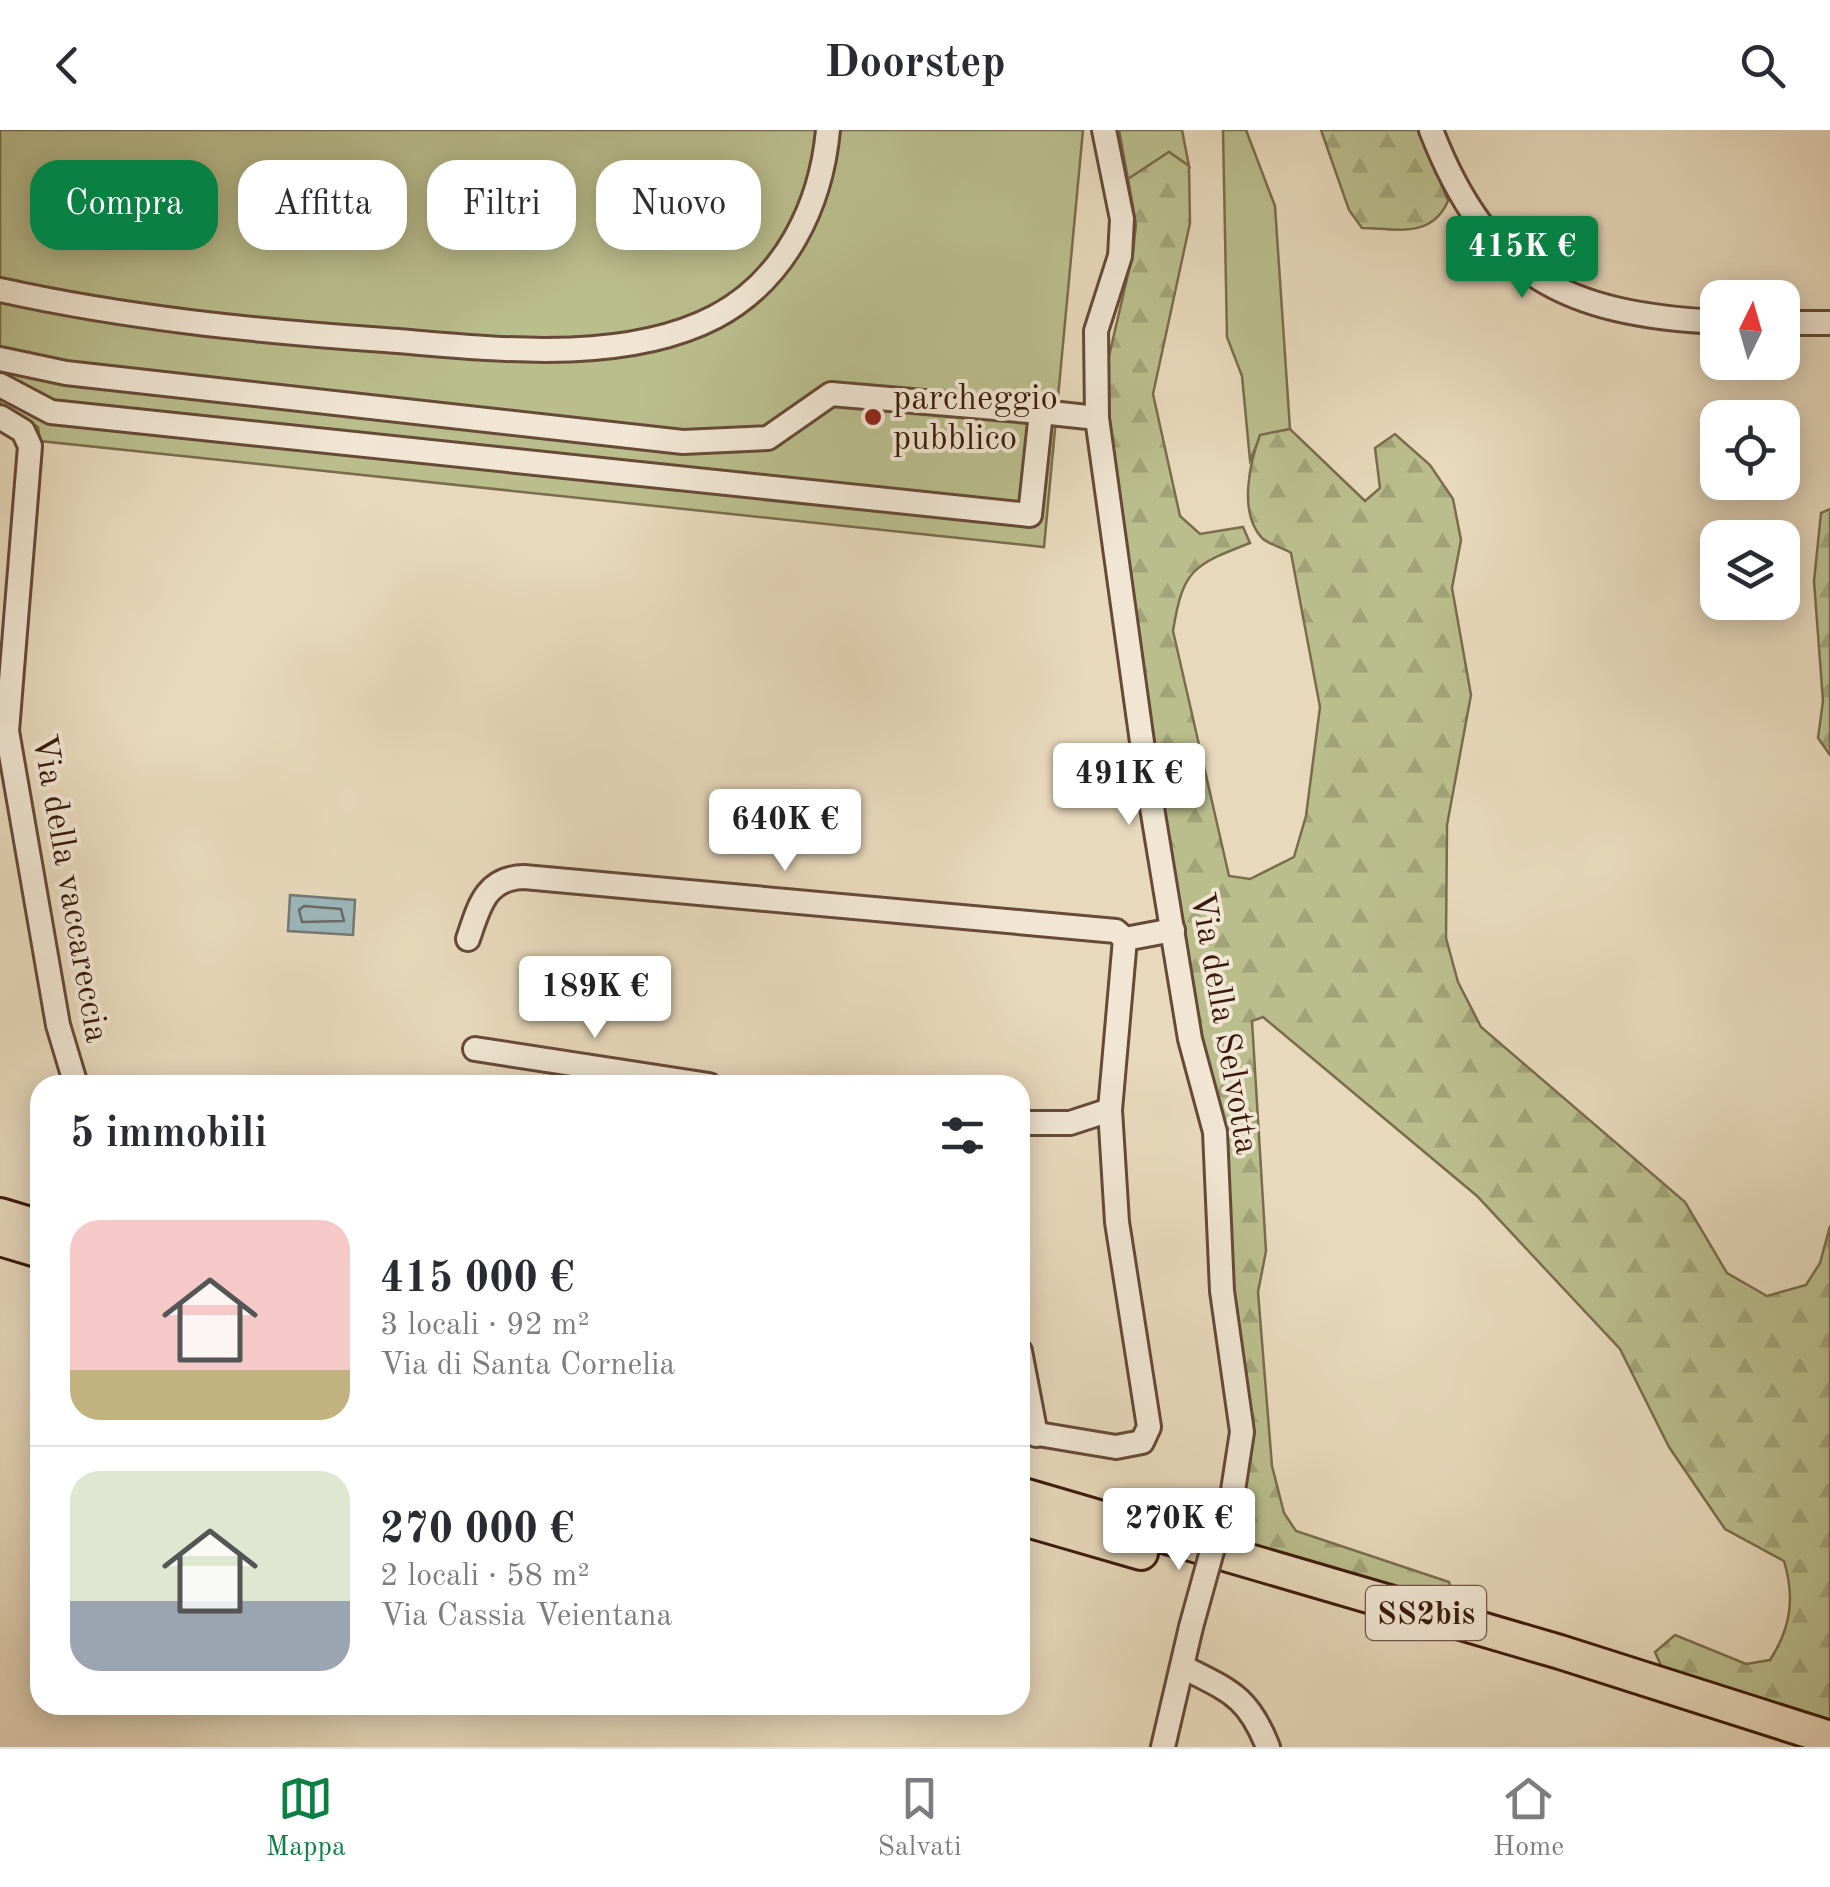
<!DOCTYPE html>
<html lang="it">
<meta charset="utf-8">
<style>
:root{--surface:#fff;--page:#f7f7f7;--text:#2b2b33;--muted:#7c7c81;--line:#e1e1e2;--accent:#0b8043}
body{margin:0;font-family:"Old Standard TT",serif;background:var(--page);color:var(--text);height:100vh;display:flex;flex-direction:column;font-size:38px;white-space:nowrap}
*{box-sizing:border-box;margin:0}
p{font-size:32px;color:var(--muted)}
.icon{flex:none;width:55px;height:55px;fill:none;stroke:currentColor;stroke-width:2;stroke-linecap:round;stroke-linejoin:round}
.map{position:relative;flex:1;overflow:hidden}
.sheet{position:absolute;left:30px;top:945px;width:1000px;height:640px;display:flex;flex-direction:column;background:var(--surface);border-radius:30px;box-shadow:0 5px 25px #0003}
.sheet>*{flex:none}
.top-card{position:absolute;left:30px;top:30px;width:1000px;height:90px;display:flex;gap:20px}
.needle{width:65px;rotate:5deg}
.fabs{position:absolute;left:1700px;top:150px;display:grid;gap:20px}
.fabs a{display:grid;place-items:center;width:100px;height:100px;border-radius:20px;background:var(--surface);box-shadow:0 5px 25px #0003;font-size:50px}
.price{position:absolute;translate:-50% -85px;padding:0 22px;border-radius:10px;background:#fff;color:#222;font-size:32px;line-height:65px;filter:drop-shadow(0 2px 5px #0008)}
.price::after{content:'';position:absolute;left:50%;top:60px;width:30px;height:22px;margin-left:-15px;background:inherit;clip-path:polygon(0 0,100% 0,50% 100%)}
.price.on{background:var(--accent);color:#fff}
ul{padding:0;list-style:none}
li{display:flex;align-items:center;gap:30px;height:250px;padding:0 40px}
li+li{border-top:2px solid var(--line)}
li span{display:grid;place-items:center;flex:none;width:280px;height:200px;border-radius:30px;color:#555}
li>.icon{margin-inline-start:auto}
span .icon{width:120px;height:120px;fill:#fffc;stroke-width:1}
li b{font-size:42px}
h2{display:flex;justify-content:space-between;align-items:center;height:120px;padding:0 40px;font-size:42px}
.pill{padding:0 35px;border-radius:30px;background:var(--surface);box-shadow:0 5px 25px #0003;font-size:35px;line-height:90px}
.pill.on{background:var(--accent);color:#fff}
header{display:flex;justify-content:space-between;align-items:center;height:130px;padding:0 40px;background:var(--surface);font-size:45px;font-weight:800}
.dock{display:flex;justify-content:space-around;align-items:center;height:140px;border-top:2px solid var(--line);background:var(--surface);font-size:28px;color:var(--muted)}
.dock a{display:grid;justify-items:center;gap:5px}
.dock .on{color:var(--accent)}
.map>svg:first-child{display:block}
</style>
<header><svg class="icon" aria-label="back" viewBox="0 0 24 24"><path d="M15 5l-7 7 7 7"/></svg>Doorstep<svg class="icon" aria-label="search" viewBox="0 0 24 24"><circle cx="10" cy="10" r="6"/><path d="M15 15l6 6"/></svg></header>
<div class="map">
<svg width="1830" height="1617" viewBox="0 0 1830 1617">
<defs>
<pattern id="forest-firs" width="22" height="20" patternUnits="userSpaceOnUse" patternTransform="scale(2.5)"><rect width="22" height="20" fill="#babe8d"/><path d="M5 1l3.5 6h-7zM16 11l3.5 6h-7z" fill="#a1a378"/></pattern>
</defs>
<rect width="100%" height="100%" fill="#e8d9bc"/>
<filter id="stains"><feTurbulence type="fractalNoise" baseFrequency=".002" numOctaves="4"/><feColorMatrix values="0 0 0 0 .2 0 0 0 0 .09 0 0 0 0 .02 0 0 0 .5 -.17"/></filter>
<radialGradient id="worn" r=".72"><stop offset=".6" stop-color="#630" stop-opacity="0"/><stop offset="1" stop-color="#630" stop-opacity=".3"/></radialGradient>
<g fill="#babe8d" stroke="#7a6c4c" stroke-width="2.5">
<polygon points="0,0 1083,0 1044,417 40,311 38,297 0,276"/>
<polygon points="1119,0 1182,0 1189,36 1169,22 1128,49"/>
<polygon points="1223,0 1246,0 1275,76 1290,299 1261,305 1250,330 1242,246 1227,207"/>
</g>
<g fill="url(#forest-firs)" stroke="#7a6c4c" stroke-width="2.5">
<path d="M1321 0H1421L1448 71C1432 108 1398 99 1362 98L1349 80Z"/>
<path d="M1169 22 1189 36 1190 93 1153 264 1180 386 1200 404 1243 397 1250 413C1193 435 1183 439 1173 501L1229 746 1250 749 1294 727 1306 686 1320 577 1291 423C1283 418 1268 414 1262 408 1238 383 1250 332 1260 305L1290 299 1365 371 1380 358 1375 318 1395 304 1430 335 1453 369 1461 410 1452 458 1471 565 1447 695 1446 808 1458 852 1481 897 1685 1072 1727 1143 1767 1166 1806 1155 1820 1133 1830 1096V1594L1663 1540 1655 1522 1675 1505 1746 1534 1770 1530C1791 1498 1795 1467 1784 1431L1725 1399 1669 1317 1620 1219 1477 1066 1263 887 1252 891 1266 1121 1258 1162 1272 1336 1284 1383 1296 1401 1449 1452 1457 1479 1229 1419 1242 1377 1249 1298 1246 1241 1228 1168 1192 867 1102 256 1133 123 1136 94 1128 49Z"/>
<polygon points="1830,379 1830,625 1818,608 1823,571 1814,451 1821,383"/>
</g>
<polygon fill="#9bb7bb" stroke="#757875" stroke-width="2.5" points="290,765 355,770 353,805 288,801"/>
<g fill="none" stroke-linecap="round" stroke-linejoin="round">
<polygon stroke="#6b6863" stroke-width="2.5" points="304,776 341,779 344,791 302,792 299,780"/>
<defs>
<g id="minor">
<polyline points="1104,0 1122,89 1120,126 1096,201 1097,288 1146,641 1190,909 1215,1002 1222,1161 1242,1302 1232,1367 1217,1403"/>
<path d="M1431 0C1488 147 1566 184 1718 192"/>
<path d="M0 160C127 188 255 201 385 210 487 218 620 236 715 187 785 150 821 76 828 0"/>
<polyline points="1782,193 1830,193"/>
<polyline points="0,229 66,243 683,312 768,308 831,264 1041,282"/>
<polyline points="0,255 51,282 1030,385 1041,282 1097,288"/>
<polyline points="0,287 23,301 30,316 7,601 58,895 76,955"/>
<path d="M468 809C479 777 485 748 524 747L1116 801 1125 809 1173 800"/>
<polyline points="475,919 709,955"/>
<polyline points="1020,993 1070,993 1110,980"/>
<polyline points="1020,1221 1036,1305"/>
<polyline points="1020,1301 1116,1317 1142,1312 1149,1297 1117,1092 1110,980 1125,809"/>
<path d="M1183 1537C1230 1561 1248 1566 1268 1617"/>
<polyline points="1163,1617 1191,1497"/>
</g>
<g id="highway">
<polyline points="0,1085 40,1097"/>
<polyline points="0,1109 40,1121"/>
<polyline points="1020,1364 1560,1522 1830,1608"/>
<polyline points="1020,1388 1141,1423"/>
</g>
</defs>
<use href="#minor" stroke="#664937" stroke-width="28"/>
<use href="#highway" stroke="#3b190b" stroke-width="38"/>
<use href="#minor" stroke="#f0e6d3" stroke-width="22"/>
<use href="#highway" stroke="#e8d9bc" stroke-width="32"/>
<defs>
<polyline id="minor-bridge" points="1191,1497 1217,1403"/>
</defs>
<use href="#minor-bridge" stroke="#664937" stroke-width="28" stroke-linecap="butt"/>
<use href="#minor-bridge" stroke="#f0e6d3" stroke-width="22"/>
</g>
<circle fill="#8f2418" stroke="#f0e6d3" stroke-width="4" cx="873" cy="287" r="10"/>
<g text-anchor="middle" stroke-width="8" stroke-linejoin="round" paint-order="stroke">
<rect fill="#f0e6d3" stroke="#715647" stroke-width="2.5" x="1366" y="1456" width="120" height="54" rx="8"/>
<g font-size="32" font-weight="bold" fill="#3b190b">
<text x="1426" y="1494">SS2bis</text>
</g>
<g font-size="35" fill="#3b190b" stroke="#f0e6d3" text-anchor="start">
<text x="893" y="279">parcheggio<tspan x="893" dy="40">pubblico</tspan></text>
</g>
<g font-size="35" fill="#3b190b" stroke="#f0e6d3">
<text transform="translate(72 758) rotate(80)" y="12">Via della vaccareccia</text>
<text transform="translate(1226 893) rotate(80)" y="12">Via della Selvotta</text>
</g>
</g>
<rect width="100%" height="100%" filter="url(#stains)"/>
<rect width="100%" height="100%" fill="url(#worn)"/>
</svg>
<div class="fabs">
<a><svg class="needle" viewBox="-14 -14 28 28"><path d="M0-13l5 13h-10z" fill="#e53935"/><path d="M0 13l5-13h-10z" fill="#7c7c81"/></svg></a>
<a><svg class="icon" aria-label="locate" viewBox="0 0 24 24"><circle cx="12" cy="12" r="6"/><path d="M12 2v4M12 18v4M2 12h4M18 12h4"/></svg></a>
<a><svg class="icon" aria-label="layers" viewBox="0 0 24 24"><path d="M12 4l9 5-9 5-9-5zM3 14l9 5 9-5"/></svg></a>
</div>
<b class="price on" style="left:1522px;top:171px">415K €</b>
<b class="price" style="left:1129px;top:698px">491K €</b>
<b class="price" style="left:785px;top:744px">640K €</b>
<b class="price" style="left:595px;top:911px">189K €</b>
<b class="price" style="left:1179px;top:1443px">270K €</b>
<div class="top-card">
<a class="pill on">Compra</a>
<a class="pill">Affitta</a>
<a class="pill">Filtri</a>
<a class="pill">Nuovo</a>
</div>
<section class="sheet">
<h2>5 immobili<svg class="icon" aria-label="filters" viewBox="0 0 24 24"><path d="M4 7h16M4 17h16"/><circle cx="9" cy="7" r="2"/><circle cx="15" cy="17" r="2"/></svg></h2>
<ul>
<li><span style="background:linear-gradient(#f6c9c9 75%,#c2b280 0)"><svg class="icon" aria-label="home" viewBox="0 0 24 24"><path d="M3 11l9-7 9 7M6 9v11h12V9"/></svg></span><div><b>415 000 €</b><p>3 locali · 92 m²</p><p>Via di Santa Cornelia</p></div></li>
<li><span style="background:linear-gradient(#dfe7d0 65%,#9aa5b1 0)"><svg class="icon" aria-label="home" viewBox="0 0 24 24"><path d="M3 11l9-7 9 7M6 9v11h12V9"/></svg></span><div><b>270 000 €</b><p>2 locali · 58 m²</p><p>Via Cassia Veientana</p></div></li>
</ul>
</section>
</div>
<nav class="dock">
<a class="on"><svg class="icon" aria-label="map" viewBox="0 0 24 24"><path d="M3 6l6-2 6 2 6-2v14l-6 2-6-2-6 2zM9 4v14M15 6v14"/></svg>Mappa</a>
<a><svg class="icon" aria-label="saved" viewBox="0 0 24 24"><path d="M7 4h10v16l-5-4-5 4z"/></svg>Salvati</a>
<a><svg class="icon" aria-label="home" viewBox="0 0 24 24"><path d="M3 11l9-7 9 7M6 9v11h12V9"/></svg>Home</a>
</nav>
